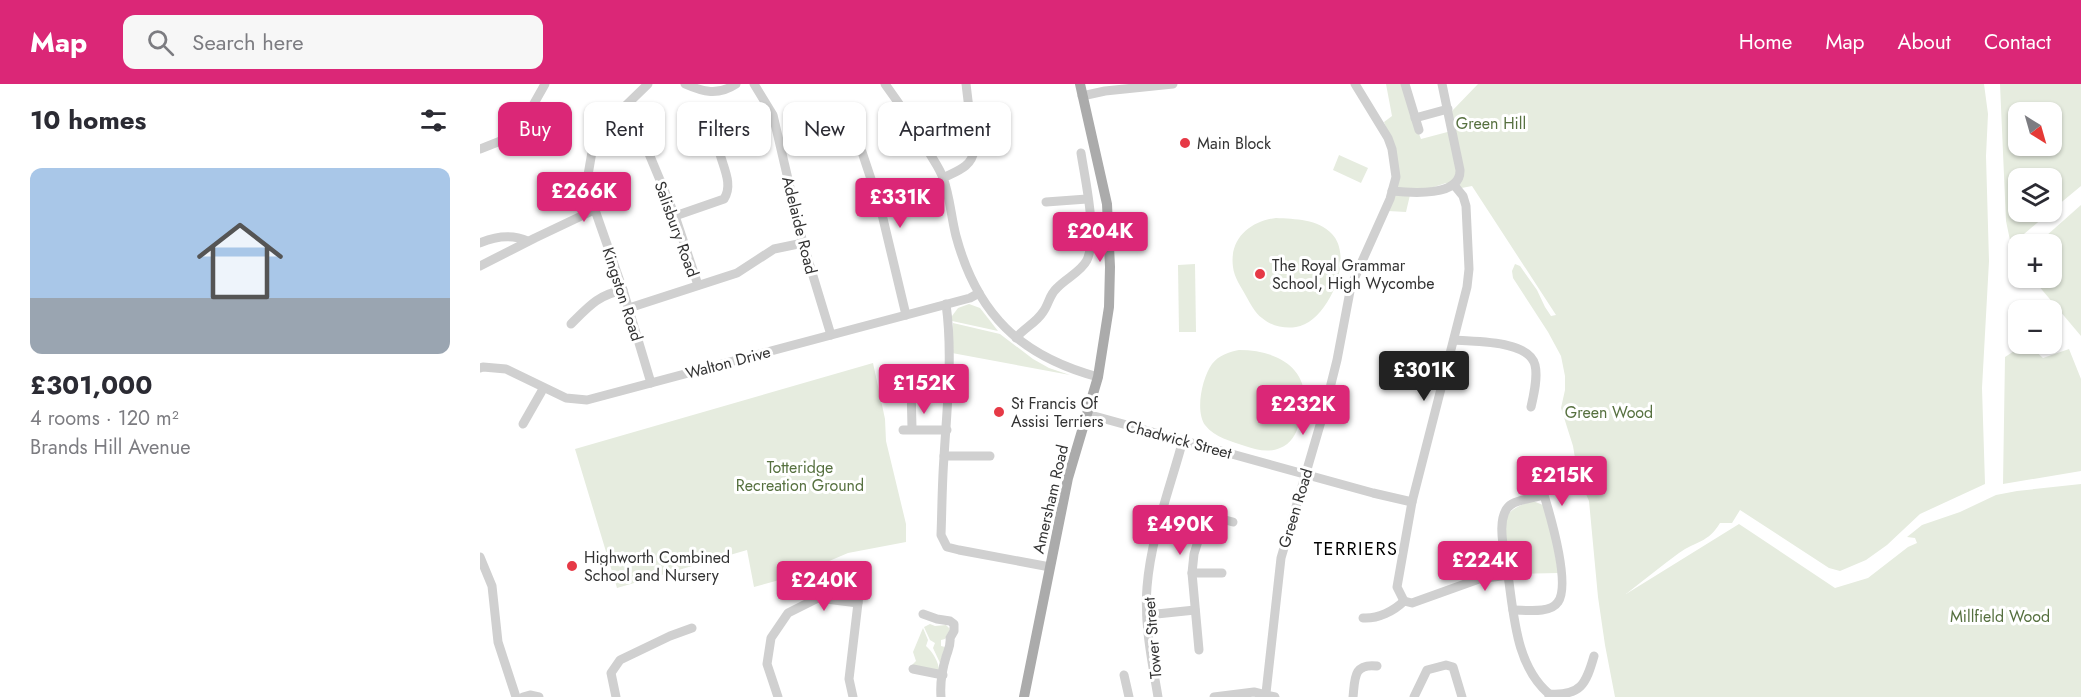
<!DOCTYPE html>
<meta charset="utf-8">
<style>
:root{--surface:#fff;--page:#f7f7f7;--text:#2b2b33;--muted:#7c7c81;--line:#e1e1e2;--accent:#db2777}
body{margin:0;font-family:Jost,sans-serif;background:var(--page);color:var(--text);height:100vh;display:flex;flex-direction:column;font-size:22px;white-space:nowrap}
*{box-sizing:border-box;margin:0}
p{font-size:20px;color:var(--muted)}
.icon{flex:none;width:33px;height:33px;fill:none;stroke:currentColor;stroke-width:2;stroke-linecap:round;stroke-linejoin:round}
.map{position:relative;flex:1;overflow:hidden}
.sheet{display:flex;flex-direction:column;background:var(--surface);width:480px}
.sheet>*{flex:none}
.hud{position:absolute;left:18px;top:18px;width:570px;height:54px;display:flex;gap:12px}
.needle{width:39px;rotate:143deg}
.fabs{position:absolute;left:1528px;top:18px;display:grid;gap:12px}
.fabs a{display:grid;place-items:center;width:54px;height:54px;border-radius:12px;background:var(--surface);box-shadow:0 2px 4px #0004;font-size:30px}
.price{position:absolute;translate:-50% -51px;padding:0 14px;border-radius:6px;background:var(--accent);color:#fff;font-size:20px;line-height:39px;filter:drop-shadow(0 2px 3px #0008)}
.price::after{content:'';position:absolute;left:50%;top:36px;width:18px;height:14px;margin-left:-9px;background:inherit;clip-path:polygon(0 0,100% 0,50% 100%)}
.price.selected{background:#222;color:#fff}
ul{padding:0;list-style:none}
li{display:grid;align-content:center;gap:12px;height:318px;padding:0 30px}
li+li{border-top:2px solid var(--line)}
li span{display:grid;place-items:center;height:186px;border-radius:12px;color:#555}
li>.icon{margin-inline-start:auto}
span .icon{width:108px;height:108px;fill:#fffc;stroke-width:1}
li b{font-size:26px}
h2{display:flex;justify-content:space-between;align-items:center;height:72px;padding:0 30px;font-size:26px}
.pill{padding:0 21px;border-radius:12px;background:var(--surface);box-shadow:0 2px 4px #0004;font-size:21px;line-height:54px}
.pill.selected{background:var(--accent);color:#fff}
header{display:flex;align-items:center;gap:36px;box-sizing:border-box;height:84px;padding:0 30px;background:var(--accent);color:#fff}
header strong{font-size:28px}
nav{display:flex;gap:33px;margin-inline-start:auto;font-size:21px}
.search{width:420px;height:54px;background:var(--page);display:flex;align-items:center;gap:15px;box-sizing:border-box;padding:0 21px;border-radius:12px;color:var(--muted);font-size:22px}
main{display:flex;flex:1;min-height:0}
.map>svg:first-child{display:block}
</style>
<header>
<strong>Map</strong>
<div class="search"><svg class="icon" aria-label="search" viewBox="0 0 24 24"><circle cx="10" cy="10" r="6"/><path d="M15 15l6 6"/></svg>Search here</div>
<nav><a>Home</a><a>Map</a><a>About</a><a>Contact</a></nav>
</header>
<main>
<section class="sheet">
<h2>10 homes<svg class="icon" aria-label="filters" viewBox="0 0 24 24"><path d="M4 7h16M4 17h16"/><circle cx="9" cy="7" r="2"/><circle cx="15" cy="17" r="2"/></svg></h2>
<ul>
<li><span style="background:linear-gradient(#a9c7e8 70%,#9aa5b1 0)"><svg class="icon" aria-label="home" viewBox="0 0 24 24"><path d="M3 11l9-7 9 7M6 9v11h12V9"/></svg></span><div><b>£301,000</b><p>4 rooms · 120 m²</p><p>Brands Hill Avenue</p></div></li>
</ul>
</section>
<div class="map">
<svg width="1601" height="613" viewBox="0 0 1601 613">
<rect width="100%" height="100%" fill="#fff"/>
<g fill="#e6ecdf" fill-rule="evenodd">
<path d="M906 0H922L926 17 941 55 975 46 971 28 998 0H1504L1508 30 1506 72 1509 177 1502 304 1505 400 1440 430 1407 461 1386 476 1360 487 1349 484 1260 426 1252 439H1240C1228 459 1216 457 1199 469 1181 482 1164 496 1146 510L1259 440 1355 504 1388 494 1428 463 1437 459 1435 454 1427 453 1442 441 1480 428 1516 411 1537 407 1601 400V613H1135L1125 561 1118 513 1109 417 1098 392 1093 362 1081 324 1085 306V292L1081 272 1068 248 1033 194 1032 187 1035 180 1040 182 1057 206 1065 223 1071 232 1076 231 992 102 971 106 966 99 930 111 926 128 908 127 915 65 904 38 912 32Z"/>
<path d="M1520 0H1601V102L1572 126V94H1539V128H1570L1531 161 1526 137ZM1539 28H1572V62H1539Z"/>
<polygon points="859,71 888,84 881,99 853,86"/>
<polygon points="1601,121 1601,252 1552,194 1572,194 1572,160 1557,160"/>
<path d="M796 134C815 135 838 135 852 150 875 174 848 238 816 243 805 245 791 242 782 234 775 229 770 219 766 212 761 203 754 193 753 183 749 154 771 137 796 134Z"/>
<polygon points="715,180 716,248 699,248 698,181"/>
<polygon points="489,220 500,224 518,247 472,237 472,232 478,224"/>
<polygon points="473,239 520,250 553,275 569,284 590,291 472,269"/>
<polygon points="1545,260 1548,260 1563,274 1589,265 1601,295 1601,387 1523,400 1525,273"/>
<path d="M759 266C805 266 838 292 819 340 816 350 811 360 800 364 788 369 777 366 765 362 751 357 735 354 725 341 715 327 722 294 732 280 739 271 749 268 759 266Z"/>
<polygon points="393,279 405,335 406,357 426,440 426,458 368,469 314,492 274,503 267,466 137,504 95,365"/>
<path d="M1053 417 1063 421 1071 443 1078 489 1033 490 1031 467 1028 465C1023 435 1021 427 1053 417Z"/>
<polygon points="450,540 455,542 466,541 470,545 465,555 461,556 461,562 465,563 460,579 453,564 455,559 450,556 444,543"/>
<path d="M443 544 448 556 446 562C452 567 459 578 459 587L432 581 436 577 433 568Z"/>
</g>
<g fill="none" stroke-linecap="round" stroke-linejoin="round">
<g stroke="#d0d0d0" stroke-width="9">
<polyline points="168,0 135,32 113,62 108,91 109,109 143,206 171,299"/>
<path d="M205 0C223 8 238 12 256 0"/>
<polyline points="274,0 293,31 323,159 351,251"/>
<path d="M405 0C422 23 436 45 450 70 454 77 460 85 463 94 470 112 471 133 476 152 497 230 540 272 618 293"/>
<polyline points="925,0 939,46"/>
<polyline points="602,12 625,7 693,0"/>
<polyline points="135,32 162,53 195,132 218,201"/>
<polyline points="935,34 968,25"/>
<polyline points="0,65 28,54 39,46 65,0"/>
<polyline points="382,68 400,122 426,231"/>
<path d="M463 94C477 87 492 83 494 66L486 0"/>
<path d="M912 107C931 109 981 113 980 86L962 0"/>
<polyline points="566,118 607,115"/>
<path d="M195 132 244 115C253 101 244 85 240 70"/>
<path d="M0 159C16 152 32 150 48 157"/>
<polyline points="0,182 55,154 114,126"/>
<path d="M466 220C473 271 467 322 464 373 462 399 462 425 461 451L467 463 479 466 570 483"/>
<polyline points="149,224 257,189 294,165 323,159"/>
<path d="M91 240C109 222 118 211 143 206"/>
<path d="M536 254C544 244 556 239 563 228 569 220 569 211 577 204 586 194 601 188 607 176 618 152 605 95 601 69"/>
<path d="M974 256C995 258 1049 256 1055 281 1058 293 1054 310 1051 323"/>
<polyline points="0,284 3,283 26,285 86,314 107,316 490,214 499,209"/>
<polyline points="431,300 432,344"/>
<polyline points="607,330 893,409 932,418"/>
<polyline points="43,340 63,305"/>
<polyline points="423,346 467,346"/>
<polyline points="464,372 510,372"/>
<polyline points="1058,386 1064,411"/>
<polyline points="0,473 12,502 18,558 36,613"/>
<polyline points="712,489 742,489"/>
<path d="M1028 491C1026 473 1013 431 1032 420 1041 415 1054 414 1064 411 1070 431 1091 500 1078 518 1070 530 1046 526 1033 526"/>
<polyline points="377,498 380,503 378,519"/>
<polyline points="924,517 917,503 932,418 987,203 989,185 986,122 983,112 974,101"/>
<path d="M443 530 457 535 470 537 474 540V547L470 554C471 562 468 566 466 573 462 586 460 600 461 613"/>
<polyline points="667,531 715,526"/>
<path d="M883 534C898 535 914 527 924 517L932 519 999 495 1028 491C1034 532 1036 582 1069 610V613"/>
<polyline points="719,566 712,489 714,470 726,431 753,438"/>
<polyline points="433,585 463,591"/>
<polyline points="644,591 649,613"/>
<polyline points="786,609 801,474 845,324 857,276 871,202 910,115 916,93 912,65 908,54 875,0"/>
<path d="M1069 610C1101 612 1106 600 1114 572"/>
<polyline points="43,613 50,611 59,613"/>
<polyline points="136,613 131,589 140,576 190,552 212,544"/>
<polyline points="298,613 287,580 291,554 308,529 338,514 378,519 369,595 373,613"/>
<path d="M678 613C672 577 664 540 667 503 671 453 690 404 703 356"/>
<polyline points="734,613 774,608 795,613"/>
<path d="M873 613C875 595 873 579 897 582"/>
<polyline points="934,613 947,586 966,581 973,583 982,613"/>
</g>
<polyline stroke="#ababab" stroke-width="10" points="544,613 588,394 618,293 629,223 630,183 627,120 600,0"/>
</g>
<g fill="#e63946" stroke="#fff" stroke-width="2">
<circle cx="705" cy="59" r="6"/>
<circle cx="780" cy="190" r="6"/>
<circle cx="519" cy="328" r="6"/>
<circle cx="92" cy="482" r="6"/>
</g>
<g text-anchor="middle" stroke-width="6" stroke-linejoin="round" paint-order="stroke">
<g font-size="16" fill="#56703f" stroke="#fff">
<text x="1011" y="45">Green Hill</text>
<text x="1129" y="334">Green Wood</text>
<text x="320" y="389">Totteridge<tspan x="320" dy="18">Recreation Ground</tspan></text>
<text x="1520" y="538">Millfield Wood</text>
</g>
<g font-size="16" fill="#333" stroke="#fff" text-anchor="start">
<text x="717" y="65">Main Block</text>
<text x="792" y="187">The Royal Grammar<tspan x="792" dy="18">School, High Wycombe</tspan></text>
<text x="531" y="325">St Francis Of<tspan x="531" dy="18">Assisi Terriers</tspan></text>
<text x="104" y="479">Highworth Combined<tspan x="104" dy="18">School and Nursery</tspan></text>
</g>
<g font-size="16" fill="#333" stroke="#fff">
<text transform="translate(320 141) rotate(76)" y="6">Adelaide Road</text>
<text transform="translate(197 145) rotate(70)" y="6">Salisbury Road</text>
<text transform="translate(143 210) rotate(72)" y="6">Kingston Road</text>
<text transform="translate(248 278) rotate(-15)" y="6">Walton Drive</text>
<text transform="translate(699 355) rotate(15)" y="6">Chadwick Street</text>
<text transform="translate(570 415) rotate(-77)" y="6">Amersham Road</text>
<text transform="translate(815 424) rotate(-73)" y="6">Green Road</text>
<text transform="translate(672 554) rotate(-95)" y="6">Tower Street</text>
</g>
<g font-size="18" letter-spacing="1.5" fill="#000" stroke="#fff">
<text x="876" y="471">TERRIERS</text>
</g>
</g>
</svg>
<div class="fabs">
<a><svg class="needle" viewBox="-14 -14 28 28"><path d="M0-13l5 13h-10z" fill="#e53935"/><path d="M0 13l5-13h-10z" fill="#7c7c81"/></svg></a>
<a><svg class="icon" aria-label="layers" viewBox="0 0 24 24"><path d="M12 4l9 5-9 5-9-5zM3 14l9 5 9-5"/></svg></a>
<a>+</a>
<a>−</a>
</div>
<b class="price" style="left:104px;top:139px">£266K</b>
<b class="price" style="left:420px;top:145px">£331K</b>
<b class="price" style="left:620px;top:179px">£204K</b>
<b class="price selected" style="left:944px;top:318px">£301K</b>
<b class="price" style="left:444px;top:331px">£152K</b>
<b class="price" style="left:823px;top:352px">£232K</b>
<b class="price" style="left:1082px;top:423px">£215K</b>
<b class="price" style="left:700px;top:472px">£490K</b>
<b class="price" style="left:1005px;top:508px">£224K</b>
<b class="price" style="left:344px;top:528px">£240K</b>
<div class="hud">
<a class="pill selected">Buy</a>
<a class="pill">Rent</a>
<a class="pill">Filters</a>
<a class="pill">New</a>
<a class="pill">Apartment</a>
</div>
</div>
</main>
